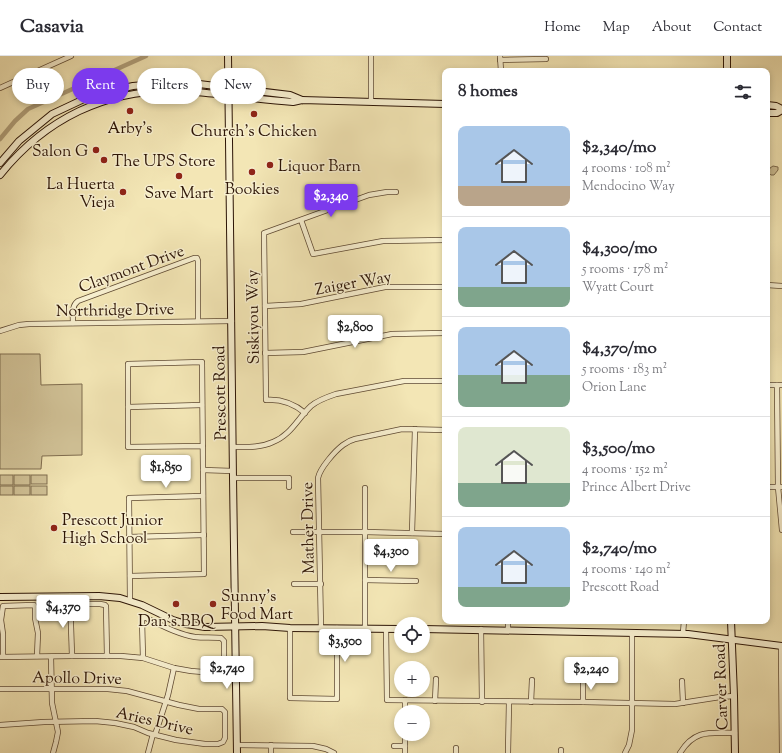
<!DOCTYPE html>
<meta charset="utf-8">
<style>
:root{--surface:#fff;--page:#f2f2f3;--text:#2b2b33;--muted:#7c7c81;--line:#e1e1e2;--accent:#7c3aed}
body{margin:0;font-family:"Sorts Mill Goudy",serif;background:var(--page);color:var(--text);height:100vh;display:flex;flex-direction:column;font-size:15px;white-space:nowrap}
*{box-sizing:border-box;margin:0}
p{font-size:13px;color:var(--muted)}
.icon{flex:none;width:22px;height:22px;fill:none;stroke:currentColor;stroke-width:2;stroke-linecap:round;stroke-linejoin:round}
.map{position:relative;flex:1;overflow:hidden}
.details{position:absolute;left:442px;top:12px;width:328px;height:556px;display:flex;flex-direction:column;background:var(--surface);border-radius:8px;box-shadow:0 2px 6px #0003}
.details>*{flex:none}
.banner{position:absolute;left:12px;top:12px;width:370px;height:36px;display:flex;gap:8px}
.controls{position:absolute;left:394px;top:561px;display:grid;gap:8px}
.controls a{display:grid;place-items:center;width:36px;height:36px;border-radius:50%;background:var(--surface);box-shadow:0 2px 6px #0003;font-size:20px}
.price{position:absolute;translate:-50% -34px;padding:0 9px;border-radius:4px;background:#fff;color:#222;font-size:13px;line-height:26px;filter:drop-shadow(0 1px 2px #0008)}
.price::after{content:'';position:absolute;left:50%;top:24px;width:12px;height:9px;margin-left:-6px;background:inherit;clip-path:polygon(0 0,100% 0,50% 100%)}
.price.current{background:var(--accent);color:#fff}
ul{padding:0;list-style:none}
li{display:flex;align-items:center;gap:12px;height:100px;padding:0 16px}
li+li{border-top:1px solid var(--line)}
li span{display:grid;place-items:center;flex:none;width:112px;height:80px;border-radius:8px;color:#555}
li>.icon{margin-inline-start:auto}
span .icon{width:48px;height:48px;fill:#fffc;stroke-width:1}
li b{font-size:17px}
h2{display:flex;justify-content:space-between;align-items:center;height:48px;padding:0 16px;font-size:17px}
.pill{padding:0 14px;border-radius:18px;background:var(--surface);box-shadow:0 2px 6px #0003;font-size:14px;line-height:36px}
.pill.current{background:var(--accent);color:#fff}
header{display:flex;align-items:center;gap:24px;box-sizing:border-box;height:56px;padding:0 20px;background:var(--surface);border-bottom:1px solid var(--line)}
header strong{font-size:19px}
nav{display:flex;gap:22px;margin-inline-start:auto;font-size:14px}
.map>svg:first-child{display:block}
</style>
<header>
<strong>Casavia</strong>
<nav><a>Home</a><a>Map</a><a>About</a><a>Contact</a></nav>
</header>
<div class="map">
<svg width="782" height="697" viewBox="0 0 782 697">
<defs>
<pattern id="forest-crowns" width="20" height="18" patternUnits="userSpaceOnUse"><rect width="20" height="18" fill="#d1c297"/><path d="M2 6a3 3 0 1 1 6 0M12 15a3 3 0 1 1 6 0" fill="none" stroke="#b4a681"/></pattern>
</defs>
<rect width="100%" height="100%" fill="#f3e6b5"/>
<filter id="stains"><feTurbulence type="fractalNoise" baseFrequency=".005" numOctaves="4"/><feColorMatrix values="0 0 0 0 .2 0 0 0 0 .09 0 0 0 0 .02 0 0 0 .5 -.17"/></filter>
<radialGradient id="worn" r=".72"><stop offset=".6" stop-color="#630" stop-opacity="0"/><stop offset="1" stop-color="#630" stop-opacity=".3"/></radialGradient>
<path fill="url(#forest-crowns)" stroke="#7f6c4e" d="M773 110 778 111V114L774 119H771C768 117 769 115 770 112Z"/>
<g fill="#d1c297" stroke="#7f6c4e">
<polygon points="0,298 40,298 41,329 82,328 82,399 42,400 41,413 0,413"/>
<rect x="0" y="419" width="13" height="10"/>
<rect x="14" y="419" width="16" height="10"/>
<rect x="31" y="419" width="16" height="9"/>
<rect x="0" y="430" width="13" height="9"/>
<rect x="14" y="430" width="16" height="9"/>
<rect x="31" y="430" width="16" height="9"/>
</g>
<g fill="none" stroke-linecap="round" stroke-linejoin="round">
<polyline stroke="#b09f7a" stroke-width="4.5" points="0,83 15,65 28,53 146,0"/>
<defs>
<g id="street">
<polyline points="371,0 371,46"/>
<polyline points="500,0 501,15"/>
<polyline points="500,4 546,3"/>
<polyline points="0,32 71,0"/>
<polyline points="301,164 313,198 383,185 445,184"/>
<polyline points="767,229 782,230"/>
<polyline points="265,250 301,248 385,231 445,231"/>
<path d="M73 267C73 260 71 250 78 245L194 202H197L198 205V265"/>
<polyline points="0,275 19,269 29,268 232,265"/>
<polyline points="265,297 303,296 392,278 445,277"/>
<polyline points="767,329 782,329"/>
<polyline points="777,329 778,431 782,474"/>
<polyline points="128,351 202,349"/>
<path d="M305 357C293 347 281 343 266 344L264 177 369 139 387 136H396"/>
<path d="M233 391C246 391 260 392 273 386 291 379 298 362 311 350 318 344 327 341 336 338L404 325H445"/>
<polyline points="203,414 233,415"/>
<polyline points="233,422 289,422 289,431"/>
<polyline points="767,431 782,431"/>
<polyline points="293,476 365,476 445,478"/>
<polyline points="412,477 415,373"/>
<polyline points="129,481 204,479"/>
<path d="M130 520 204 518C203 448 203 377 202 306L128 308V391L203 390"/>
<polyline points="365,524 416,525"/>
<polyline points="294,528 321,528"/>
<polyline points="70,540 72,600"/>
<polyline points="130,545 129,442 203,440"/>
<polyline points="70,548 100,548 105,549 106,550 107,600"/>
<polyline points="508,565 508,574"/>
<polyline points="290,572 290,642 337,643 337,572"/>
<path d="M321 572 318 422C320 412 335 395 343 389 347 386 351 384 355 383L402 373 445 374"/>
<polyline points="365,572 365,432"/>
<polyline points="386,573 387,644 583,646 675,648 720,641 734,640"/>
<polyline points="481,573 482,646"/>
<polyline points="683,577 684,565"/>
<polyline points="781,590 782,697"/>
<polyline points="3,600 3,578 1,564 3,550 34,549 35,551 35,562 38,577 37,600"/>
<path d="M0 601 72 600H121L143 602 174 612 191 615 215 617 223 615 224 613V585L221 582C212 581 204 582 195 581 177 578 161 569 144 561L142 564 143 602"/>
<polyline points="51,601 52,647 58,676 56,686 53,697"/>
<polyline points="583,623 583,646"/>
<polyline points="682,625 683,647"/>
<polyline points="0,633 108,633 127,635 179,649 199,653 222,653 225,656 225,682 223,686 218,688 205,688 176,684 148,677 134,671 115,667 95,665 44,666 0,669"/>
<polyline points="405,644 405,656"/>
<polyline points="435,645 436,623"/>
<polyline points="531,646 532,624"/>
<polyline points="405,678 405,697"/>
<polyline points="155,679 168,639 174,612"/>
<polyline points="237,689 313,690 326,693 334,697"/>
<polyline points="271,689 271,697"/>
<polyline points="394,690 405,690"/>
<polyline points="148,697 153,678"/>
<polyline points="456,697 456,692"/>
<polyline points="508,697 509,646"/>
<polyline points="561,697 561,694"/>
<polyline points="625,697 629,689 632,674 632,577"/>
<path d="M680 697C695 673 710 677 735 677"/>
</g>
<g id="secondary">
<polyline points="228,0 233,422 237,697"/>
<polyline points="727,0 727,15"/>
<polyline points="767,49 776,50 782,53"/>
<polyline points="767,57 777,57 782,54"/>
<polyline points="0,107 19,85 52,58 84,43 106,36 133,30 165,27 199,28 290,39 302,44"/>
<path d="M0 119C45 63 106 33 177 35 191 35 204 37 217 38 242 41 267 44 293 46L302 44 445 48"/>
<polyline points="0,541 99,540 120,542 142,549 173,564 186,568 205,571 262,570 290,572 401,573"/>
<polyline points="731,565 734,640 735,697"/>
<polyline points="423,573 688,578 782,590"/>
</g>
</defs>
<use href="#street" stroke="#5e4932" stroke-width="6"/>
<use href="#secondary" stroke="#2d1506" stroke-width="8"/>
<use href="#street" stroke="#f7efcf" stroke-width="4.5"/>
<use href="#secondary" stroke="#f7efcf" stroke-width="6"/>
</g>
<g fill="#8f2418" stroke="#f7efcf" stroke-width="1.5">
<circle cx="130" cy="55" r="4"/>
<circle cx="254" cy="58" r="4"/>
<circle cx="96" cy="94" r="4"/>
<circle cx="104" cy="104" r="4"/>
<circle cx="270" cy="109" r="4"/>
<circle cx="252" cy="116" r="4"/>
<circle cx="179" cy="120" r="4"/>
<circle cx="123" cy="136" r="4"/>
<circle cx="54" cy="472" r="4"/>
<circle cx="176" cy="548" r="4"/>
<circle cx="213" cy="548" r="4"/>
</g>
<g text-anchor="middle" stroke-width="3" stroke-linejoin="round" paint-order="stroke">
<g font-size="16" fill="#2d1506" stroke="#f7efcf">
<text x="130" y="77">Arby's</text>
<text x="254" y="80">Church's Chicken</text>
<text x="88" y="100" text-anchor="end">Salon G</text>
<text x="112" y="110" text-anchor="start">The UPS Store</text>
<text x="278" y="115" text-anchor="start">Liquor Barn</text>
<text x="115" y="133" text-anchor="end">La Huerta<tspan x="115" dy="18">Vieja</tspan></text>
<text x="252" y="138">Bookies</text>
<text x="179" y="142">Save Mart</text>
<text x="62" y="469" text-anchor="start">Prescott Junior<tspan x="62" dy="18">High School</tspan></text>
<text x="221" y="545" text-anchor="start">Sunny's<tspan x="221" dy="18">Food Mart</tspan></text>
<text x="176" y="570">Dan's BBQ</text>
</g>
<g font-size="16" fill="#2d1506" stroke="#f7efcf">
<text transform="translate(131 212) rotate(-20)" y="6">Claymont Drive</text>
<text transform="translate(353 226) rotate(-10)" y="6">Zaiger Way</text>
<text transform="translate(115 253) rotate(-1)" y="6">Northridge Drive</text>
<text transform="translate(252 261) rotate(-91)" y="6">Siskiyou Way</text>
<text transform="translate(219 337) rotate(-91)" y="6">Prescott Road</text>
<text transform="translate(307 472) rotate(-91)" y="6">Mather Drive</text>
<text transform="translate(77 621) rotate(1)" y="6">Apollo Drive</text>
<text transform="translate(720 631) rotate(-92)" y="6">Carver Road</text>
<text transform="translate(155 664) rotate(13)" y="6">Aries Drive</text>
</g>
</g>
<rect width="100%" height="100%" filter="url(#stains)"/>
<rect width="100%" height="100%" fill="url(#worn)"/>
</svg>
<div class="controls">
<a><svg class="icon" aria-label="locate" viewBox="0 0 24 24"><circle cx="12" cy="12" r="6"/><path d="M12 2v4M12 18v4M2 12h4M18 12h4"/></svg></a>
<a>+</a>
<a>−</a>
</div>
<b class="price current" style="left:331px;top:162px">$2,340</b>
<b class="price" style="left:355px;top:293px">$2,800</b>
<b class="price" style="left:166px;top:433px">$1,850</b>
<b class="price" style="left:391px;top:517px">$4,300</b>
<b class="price" style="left:63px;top:573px">$4,370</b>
<b class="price" style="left:345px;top:607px">$3,500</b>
<b class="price" style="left:227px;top:634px">$2,740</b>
<b class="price" style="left:591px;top:635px">$2,240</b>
<div class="banner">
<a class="pill">Buy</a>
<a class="pill current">Rent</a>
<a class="pill">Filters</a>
<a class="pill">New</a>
</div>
<section class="details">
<h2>8 homes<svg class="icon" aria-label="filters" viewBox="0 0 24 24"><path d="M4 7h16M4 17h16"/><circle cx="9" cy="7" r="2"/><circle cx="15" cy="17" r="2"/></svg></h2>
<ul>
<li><span style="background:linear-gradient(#a9c7e8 75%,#b9a48a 0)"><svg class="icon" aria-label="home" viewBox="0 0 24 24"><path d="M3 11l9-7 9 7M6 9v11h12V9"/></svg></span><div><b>$2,340/mo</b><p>4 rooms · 108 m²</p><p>Mendocino Way</p></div></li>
<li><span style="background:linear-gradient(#a9c7e8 75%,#7fa58c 0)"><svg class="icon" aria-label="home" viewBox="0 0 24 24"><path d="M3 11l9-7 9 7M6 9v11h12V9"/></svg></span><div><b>$4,300/mo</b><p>5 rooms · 178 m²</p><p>Wyatt Court</p></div></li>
<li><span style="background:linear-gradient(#a9c7e8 60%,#7fa58c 0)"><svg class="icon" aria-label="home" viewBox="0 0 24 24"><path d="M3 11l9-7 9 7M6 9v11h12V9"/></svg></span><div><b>$4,370/mo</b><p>5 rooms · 183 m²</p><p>Orion Lane</p></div></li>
<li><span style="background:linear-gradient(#dfe7d0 70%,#7fa58c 0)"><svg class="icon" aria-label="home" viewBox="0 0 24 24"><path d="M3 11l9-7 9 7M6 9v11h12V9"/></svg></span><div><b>$3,500/mo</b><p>4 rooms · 152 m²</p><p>Prince Albert Drive</p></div></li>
<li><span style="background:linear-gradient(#a9c7e8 75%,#7fa58c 0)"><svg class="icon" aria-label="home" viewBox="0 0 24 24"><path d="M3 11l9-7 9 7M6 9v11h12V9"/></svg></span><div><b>$2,740/mo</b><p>4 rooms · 140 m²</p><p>Prescott Road</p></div></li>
</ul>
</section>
</div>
